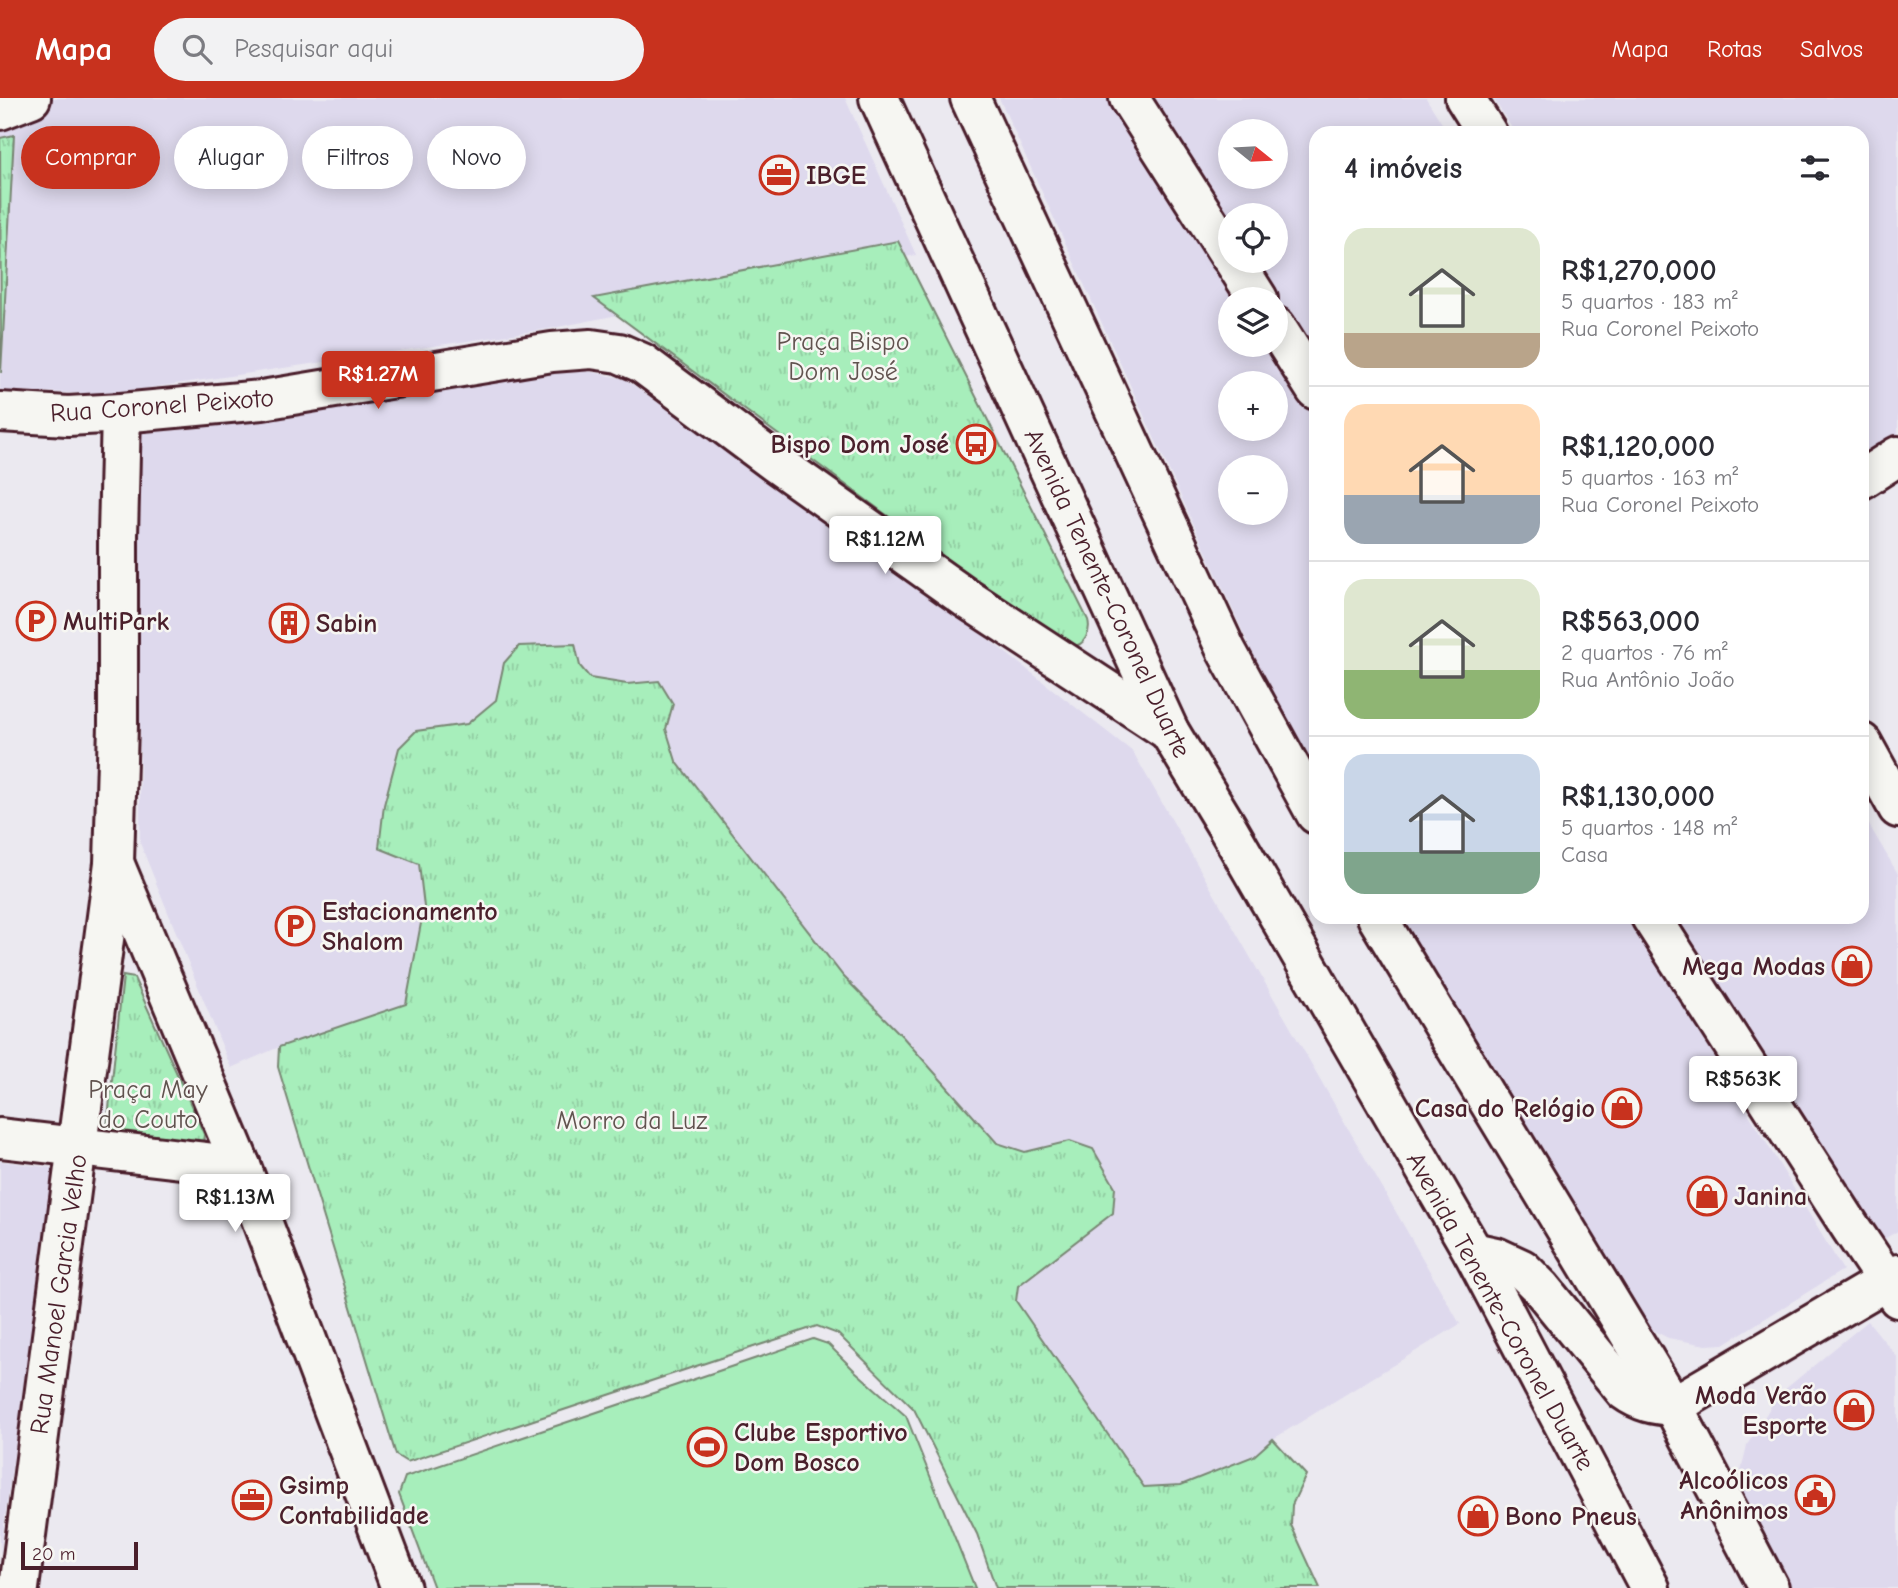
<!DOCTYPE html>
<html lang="pt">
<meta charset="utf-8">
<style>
:root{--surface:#fff;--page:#f2f2f3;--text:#2b2b33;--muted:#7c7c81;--line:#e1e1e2;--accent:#c8321e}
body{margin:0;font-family:"Comic Neue",sans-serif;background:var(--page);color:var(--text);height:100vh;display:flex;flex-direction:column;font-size:26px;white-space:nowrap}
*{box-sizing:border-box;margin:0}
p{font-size:23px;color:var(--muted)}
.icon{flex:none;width:38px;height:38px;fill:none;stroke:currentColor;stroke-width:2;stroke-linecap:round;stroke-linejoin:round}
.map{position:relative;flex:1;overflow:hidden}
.details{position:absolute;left:1309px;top:28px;width:560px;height:798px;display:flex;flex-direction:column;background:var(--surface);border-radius:21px;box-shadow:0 4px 18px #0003}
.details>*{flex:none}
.top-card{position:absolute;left:21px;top:28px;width:665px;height:63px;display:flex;gap:14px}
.needle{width:46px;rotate:108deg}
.buttons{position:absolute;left:1218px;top:21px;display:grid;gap:14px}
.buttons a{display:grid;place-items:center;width:70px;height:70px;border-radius:50%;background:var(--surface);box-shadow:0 4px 18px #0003;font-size:35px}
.scale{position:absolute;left:21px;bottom:18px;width:117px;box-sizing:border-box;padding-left:7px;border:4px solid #4a1f2b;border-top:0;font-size:19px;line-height:24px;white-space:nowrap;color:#4a1f2b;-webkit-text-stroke:5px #f6f6f2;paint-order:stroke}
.price{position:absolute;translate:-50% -60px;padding:0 16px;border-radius:7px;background:#fff;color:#222;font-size:23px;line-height:46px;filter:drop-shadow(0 2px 4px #0008)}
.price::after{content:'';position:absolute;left:50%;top:42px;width:21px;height:16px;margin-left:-10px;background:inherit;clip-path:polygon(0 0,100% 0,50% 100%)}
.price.active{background:var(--accent);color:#fff}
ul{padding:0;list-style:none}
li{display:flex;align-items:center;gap:21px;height:175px;padding:0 35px}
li+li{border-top:2px solid var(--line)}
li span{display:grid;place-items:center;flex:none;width:196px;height:140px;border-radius:21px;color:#555}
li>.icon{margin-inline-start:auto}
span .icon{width:84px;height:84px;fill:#fffc;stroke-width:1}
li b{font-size:30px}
h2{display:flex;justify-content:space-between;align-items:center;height:84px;padding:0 35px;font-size:30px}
.tag{padding:0 24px;border-radius:32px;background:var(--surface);box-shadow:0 4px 18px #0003;font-size:24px;line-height:63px}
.tag.active{background:var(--accent);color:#fff}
header{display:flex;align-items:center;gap:42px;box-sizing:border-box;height:98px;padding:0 35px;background:var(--accent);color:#fff}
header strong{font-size:33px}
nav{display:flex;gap:38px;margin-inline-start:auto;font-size:24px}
.search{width:490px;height:63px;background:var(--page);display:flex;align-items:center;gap:18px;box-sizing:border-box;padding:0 24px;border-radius:38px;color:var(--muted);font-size:26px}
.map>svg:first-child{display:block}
</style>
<header>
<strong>Mapa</strong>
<div class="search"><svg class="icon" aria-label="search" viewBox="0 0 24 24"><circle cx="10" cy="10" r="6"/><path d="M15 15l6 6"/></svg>Pesquisar aqui</div>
<nav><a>Mapa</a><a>Rotas</a><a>Salvos</a></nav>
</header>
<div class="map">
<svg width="1898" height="1490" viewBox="0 0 1898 1490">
<defs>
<pattern id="grass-tufts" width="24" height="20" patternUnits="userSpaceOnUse" patternTransform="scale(1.75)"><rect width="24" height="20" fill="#a7eebb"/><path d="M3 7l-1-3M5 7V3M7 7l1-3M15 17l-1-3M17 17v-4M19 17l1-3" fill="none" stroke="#91cca1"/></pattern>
</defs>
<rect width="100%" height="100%" fill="#ebe9f0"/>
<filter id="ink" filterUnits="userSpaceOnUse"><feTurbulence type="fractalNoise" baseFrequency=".0143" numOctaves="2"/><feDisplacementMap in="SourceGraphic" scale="14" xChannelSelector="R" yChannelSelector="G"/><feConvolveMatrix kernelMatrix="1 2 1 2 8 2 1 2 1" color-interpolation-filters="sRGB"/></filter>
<g filter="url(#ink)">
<g fill="#ded9ed" fill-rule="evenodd">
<polygon points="49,0 845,0 916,157 548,231 108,296 0,293 0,23"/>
<path d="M999 0H1111L1241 201H1230V247H1270L1316 318V681L1311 683ZM1230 285H1276V331H1230ZM1230 369H1276V415H1230Z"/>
<path d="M1138 0H1426L1448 35H1316V284L1276 219V201L1240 163H1276V117H1230V147ZM1230 33H1276V79H1230Z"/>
<polygon points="1493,0 1898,0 1898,341 1862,364 1862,35 1515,35"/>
<polygon points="573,270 625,281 988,541 1133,654 1460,1226 1273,1341 1254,1358 1181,1387 1144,1389 1016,1203 1017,1188 1113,1115 1069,1043 1025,1054 997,1045 902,938 843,878 676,663 666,631 673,606 627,586 590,580 580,568 504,565 496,602 467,627 416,633 419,766 424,809 406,907 279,949 231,970 140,745 140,335"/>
<polygon points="1862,715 1898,776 1898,1133 1873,1147 1664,819 1862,819"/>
<polygon points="1390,819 1630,819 1843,1172 1724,1246 1706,1247 1668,1240 1638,1224"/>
<polygon points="0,1063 54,1070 0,1456"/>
<polygon points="1868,1223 1898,1260 1898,1490 1779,1490 1745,1425 1738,1386 1747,1347 1778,1297"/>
</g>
<g fill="url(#grass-tufts)" stroke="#788673" stroke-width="2">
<polygon points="14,37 1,275 0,40"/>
<path d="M898 143 1088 522C1091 533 1085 549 1071 548 1067 548 1063 546 1059 545L594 200Z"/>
<polygon points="575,546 580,568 590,580 627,586 659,583 673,606 666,631 676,663 843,878 902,938 997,1045 1025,1054 1070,1043 1093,1051 1115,1089 1113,1115 1018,1188 1016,1203 1144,1389 1181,1387 1254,1358 1273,1341 1306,1377 1292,1407 1291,1427 1320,1490 996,1490 977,1436 914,1311 838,1236 817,1228 407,1364 396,1357 278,969 279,949 406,906 424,809 419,766 379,750 384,707 399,650 416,633 467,626 496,602 504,565 519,548"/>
<polygon points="123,878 134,880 204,1036 203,1050 106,1039"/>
</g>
<polygon fill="#a7eebb" stroke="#788673" stroke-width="2" points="813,1241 828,1246 855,1273 906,1318 975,1490 434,1490 399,1396 405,1379"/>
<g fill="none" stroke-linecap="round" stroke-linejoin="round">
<defs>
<g id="minor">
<polyline points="1129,0 1230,158"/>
<polyline points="1465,0 1487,35"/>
<polyline points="1234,163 1258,201"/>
<polyline points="1276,229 1316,292"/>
<polyline points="0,314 68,318 121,315 262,302 552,254 591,251 619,255 642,265 776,365 966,500 1169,633"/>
<polyline points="1862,381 1898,358"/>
<polyline points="1862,645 1898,710"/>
<polyline points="115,767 241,1068 401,1490"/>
<polyline points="1651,819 1851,1130 1898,1200"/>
<polyline points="0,1040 241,1068"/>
<polyline points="19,1490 114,765 118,627 118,437 121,315"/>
</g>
<g id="major">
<polyline points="879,0 1169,633 1226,727 1473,1154 1650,1490"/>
<polyline points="970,0 1226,552 1316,716"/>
<polyline points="0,12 31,0"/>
<polyline points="1377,819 1673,1308 1769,1490"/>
<path d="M1473 1154 1496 1159 1522 1171 1541 1190 1625 1293C1640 1304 1655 1307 1673 1308L1898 1176"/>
</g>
</defs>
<use href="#minor" stroke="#4a1f2b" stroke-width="44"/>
<use href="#major" stroke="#4a1f2b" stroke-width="44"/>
<use href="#minor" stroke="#f6f6f2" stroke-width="38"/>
<use href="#major" stroke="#f6f6f2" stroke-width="38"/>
</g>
</g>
<defs>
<symbol id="office-ring" viewBox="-11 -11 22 22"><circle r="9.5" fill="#f6f6f2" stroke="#c8321e" stroke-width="1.5"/><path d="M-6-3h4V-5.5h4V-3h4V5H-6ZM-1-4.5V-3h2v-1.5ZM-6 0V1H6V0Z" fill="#c8321e"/></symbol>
<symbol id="bus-ring" viewBox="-11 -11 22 22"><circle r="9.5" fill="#f6f6f2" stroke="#c8321e" stroke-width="1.5"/><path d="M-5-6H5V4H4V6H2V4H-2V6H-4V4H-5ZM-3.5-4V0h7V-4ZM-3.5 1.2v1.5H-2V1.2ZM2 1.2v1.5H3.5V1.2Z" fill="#c8321e"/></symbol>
<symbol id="parking-ring" viewBox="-11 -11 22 22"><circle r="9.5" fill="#f6f6f2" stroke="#c8321e" stroke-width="1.5"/><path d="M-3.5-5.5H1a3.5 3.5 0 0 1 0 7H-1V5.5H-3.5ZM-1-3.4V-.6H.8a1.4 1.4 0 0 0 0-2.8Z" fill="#c8321e"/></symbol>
<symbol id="building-ring" viewBox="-11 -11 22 22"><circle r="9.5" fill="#f6f6f2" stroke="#c8321e" stroke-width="1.5"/><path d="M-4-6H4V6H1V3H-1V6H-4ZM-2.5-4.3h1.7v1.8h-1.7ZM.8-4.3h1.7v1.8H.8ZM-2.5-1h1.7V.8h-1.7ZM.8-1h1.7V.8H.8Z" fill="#c8321e"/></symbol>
<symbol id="shop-ring" viewBox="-11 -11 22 22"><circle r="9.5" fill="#f6f6f2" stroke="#c8321e" stroke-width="1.5"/><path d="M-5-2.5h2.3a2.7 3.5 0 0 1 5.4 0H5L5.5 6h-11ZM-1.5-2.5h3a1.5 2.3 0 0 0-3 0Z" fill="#c8321e"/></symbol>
<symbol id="stadium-ring" viewBox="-11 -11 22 22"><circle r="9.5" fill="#f6f6f2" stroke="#c8321e" stroke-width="1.5"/><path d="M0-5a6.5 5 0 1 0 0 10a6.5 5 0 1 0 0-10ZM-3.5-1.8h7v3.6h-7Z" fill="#c8321e"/></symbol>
<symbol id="civic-ring" viewBox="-11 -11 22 22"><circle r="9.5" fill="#f6f6f2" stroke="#c8321e" stroke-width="1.5"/><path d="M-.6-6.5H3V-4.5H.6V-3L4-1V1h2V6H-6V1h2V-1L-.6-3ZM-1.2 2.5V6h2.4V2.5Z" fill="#c8321e"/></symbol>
</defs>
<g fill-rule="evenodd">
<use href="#office-ring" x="757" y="55" width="44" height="44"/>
<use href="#bus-ring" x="954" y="324" width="44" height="44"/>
<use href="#parking-ring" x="14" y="501" width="44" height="44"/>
<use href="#building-ring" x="267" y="503" width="44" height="44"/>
<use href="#parking-ring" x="273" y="806" width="44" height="44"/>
<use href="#shop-ring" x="1830" y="846" width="44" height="44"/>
<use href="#shop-ring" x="1600" y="988" width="44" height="44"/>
<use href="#shop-ring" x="1685" y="1076" width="44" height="44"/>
<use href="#shop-ring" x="1832" y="1290" width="44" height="44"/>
<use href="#stadium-ring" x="685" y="1327" width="44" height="44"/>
<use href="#civic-ring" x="1793" y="1375" width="44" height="44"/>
<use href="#office-ring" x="230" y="1380" width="44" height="44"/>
<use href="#shop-ring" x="1456" y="1396" width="44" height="44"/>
</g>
<g text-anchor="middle" stroke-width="5" stroke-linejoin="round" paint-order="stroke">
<g font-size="26" font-weight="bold" fill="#4a1f2b" stroke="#f6f6f2" text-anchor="start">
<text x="806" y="86">IBGE</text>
<text x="949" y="355" text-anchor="end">Bispo Dom José</text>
<text x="63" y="532">MultiPark</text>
<text x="316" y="534">Sabin</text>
<text x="322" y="822">Estacionamento<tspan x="322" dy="30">Shalom</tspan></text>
<text x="1825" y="877" text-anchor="end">Mega Modas</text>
<text x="1595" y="1019" text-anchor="end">Casa do Relógio</text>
<text x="1734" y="1107">Janina</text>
<text x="1827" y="1306" text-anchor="end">Moda Verão<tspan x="1827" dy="30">Esporte</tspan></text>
<text x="734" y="1343">Clube Esportivo<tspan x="734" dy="30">Dom Bosco</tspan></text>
<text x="1788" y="1391" text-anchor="end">Alcoólicos<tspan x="1788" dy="30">Anônimos</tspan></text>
<text x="279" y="1396">Gsimp<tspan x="279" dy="30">Contabilidade</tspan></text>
<text x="1505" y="1427">Bono Pneus</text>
</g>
<g font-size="26" fill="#61534f" stroke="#f6f6f2">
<text x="843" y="252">Praça Bispo<tspan x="843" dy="30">Dom José</tspan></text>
<text x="148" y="1000">Praça May<tspan x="148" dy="30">do Couto</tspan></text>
<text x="632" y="1031">Morro da Luz</text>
</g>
<g font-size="26" fill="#4a1f2b" stroke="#f6f6f2">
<text transform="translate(162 307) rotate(-4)" y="9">Rua Coronel Peixoto</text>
<text transform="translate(1108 495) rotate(65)" y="9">Avenida Tenente-Coronel Duarte</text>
<text transform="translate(58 1196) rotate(-82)" y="9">Rua Manoel Garcia Velho</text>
<text transform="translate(1501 1213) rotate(61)" y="9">Avenida Tenente-Coronel Duarte</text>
</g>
</g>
</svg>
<div class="buttons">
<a><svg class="needle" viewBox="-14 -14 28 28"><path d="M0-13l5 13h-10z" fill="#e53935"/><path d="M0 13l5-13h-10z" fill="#7c7c81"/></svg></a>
<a><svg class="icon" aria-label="locate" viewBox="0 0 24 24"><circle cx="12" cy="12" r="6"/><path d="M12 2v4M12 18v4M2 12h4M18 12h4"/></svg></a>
<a><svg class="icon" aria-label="layers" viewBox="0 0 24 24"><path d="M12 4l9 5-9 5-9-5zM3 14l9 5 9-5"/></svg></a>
<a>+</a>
<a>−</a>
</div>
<div class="scale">20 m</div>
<b class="price active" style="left:378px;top:313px">R$1.27M</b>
<b class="price" style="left:885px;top:478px">R$1.12M</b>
<b class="price" style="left:1743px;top:1018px">R$563K</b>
<b class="price" style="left:235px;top:1136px">R$1.13M</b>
<div class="top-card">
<a class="tag active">Comprar</a>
<a class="tag">Alugar</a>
<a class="tag">Filtros</a>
<a class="tag">Novo</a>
</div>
<section class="details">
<h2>4 imóveis<svg class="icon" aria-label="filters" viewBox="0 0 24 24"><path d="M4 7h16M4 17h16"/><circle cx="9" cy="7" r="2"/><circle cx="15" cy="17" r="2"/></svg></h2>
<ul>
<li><span style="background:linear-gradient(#dfe7d0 75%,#b9a48a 0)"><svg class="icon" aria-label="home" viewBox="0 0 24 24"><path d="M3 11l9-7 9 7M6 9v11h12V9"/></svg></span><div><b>R$1,270,000</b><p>5 quartos · 183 m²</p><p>Rua Coronel Peixoto</p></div></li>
<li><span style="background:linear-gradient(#ffd9b3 65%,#9aa5b1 0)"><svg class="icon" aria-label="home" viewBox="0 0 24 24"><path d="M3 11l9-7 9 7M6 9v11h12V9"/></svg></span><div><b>R$1,120,000</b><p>5 quartos · 163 m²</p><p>Rua Coronel Peixoto</p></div></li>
<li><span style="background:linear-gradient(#dfe7d0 65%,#8fb573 0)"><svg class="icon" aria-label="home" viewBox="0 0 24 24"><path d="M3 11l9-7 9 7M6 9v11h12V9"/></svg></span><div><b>R$563,000</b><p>2 quartos · 76 m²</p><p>Rua Antônio João</p></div></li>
<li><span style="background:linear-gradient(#c9d6e8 70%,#7fa58c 0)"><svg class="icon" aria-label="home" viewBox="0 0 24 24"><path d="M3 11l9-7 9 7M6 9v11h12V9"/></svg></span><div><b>R$1,130,000</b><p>5 quartos · 148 m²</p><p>Casa</p></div></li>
</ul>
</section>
</div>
